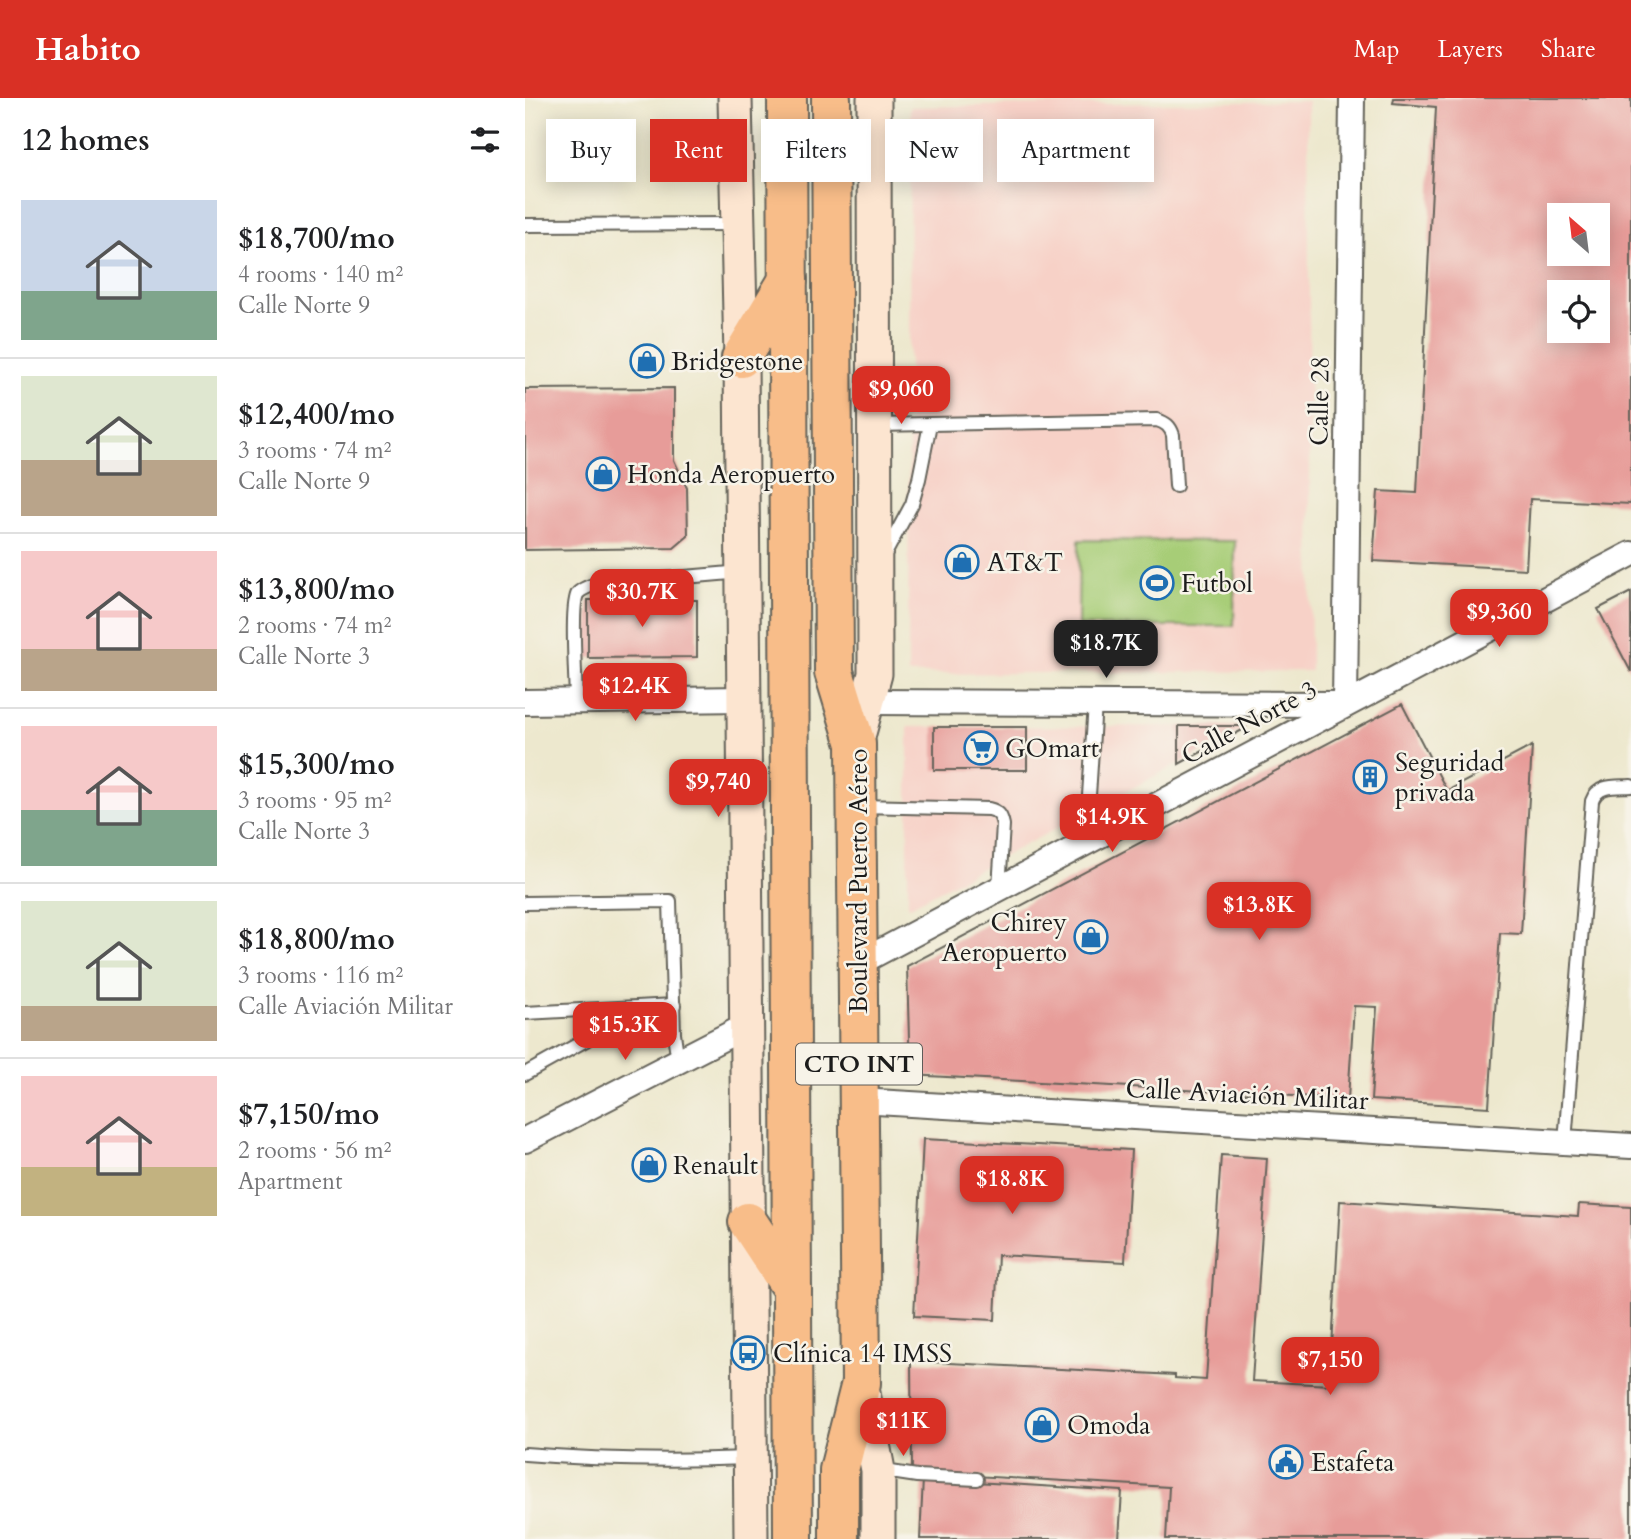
<!DOCTYPE html>
<meta charset="utf-8">
<style>
:root{--surface:#fff;--page:#f6f6f6;--text:#202124;--muted:#757577;--line:#e0e0e0;--accent:#d93025}
body{margin:0;font-family:Cardo,serif;background:var(--page);color:var(--text);height:100vh;display:flex;flex-direction:column;font-size:26px;white-space:nowrap}
*{box-sizing:border-box;margin:0}
p{font-size:23px;color:var(--muted)}
.icon{flex:none;width:38px;height:38px;fill:none;stroke:currentColor;stroke-width:2;stroke-linecap:round;stroke-linejoin:round}
.map{position:relative;flex:1;overflow:hidden}
.panel{display:flex;flex-direction:column;background:var(--surface);width:525px}
.panel>*{flex:none}
.top-card{position:absolute;left:21px;top:21px;width:665px;height:63px;display:flex;gap:14px}
.needle{width:46px;rotate:332deg}
.controls{position:absolute;left:1022px;top:105px;display:grid;gap:14px}
.controls a{display:grid;place-items:center;width:63px;height:63px;border-radius:0px;background:var(--surface);box-shadow:0 4px 18px #0003;font-size:35px}
.price{position:absolute;translate:-50% -60px;padding:0 16px;border-radius:14px;background:var(--accent);color:#fff;font-size:23px;line-height:46px;filter:drop-shadow(0 2px 4px #0008)}
.price::after{content:'';position:absolute;left:50%;top:42px;width:21px;height:16px;margin-left:-10px;background:inherit;clip-path:polygon(0 0,100% 0,50% 100%)}
.price.on{background:#222;color:#fff}
ul{padding:0;list-style:none}
li{display:flex;align-items:center;gap:21px;height:175px;padding:0 21px}
li+li{border-top:2px solid var(--line)}
li span{display:grid;place-items:center;flex:none;width:196px;height:140px;border-radius:0px;color:#555}
li>.icon{margin-inline-start:auto}
span .icon{width:84px;height:84px;fill:#fffc;stroke-width:1}
li b{font-size:30px}
h2{display:flex;justify-content:space-between;align-items:center;height:84px;padding:0 21px;font-size:30px}
.tag{padding:0 24px;border-radius:0px;background:var(--surface);box-shadow:0 4px 18px #0003;font-size:24px;line-height:63px}
.tag.on{background:var(--accent);color:#fff}
header{display:flex;align-items:center;gap:42px;box-sizing:border-box;height:98px;padding:0 35px;background:var(--accent);color:#fff}
header strong{font-size:33px}
nav{display:flex;gap:38px;margin-inline-start:auto;font-size:24px}
main{display:flex;flex:1;min-height:0}
.map>svg:first-child{display:block}
</style>
<header>
<strong>Habito</strong>
<nav><a>Map</a><a>Layers</a><a>Share</a></nav>
</header>
<main>
<section class="panel">
<h2>12 homes<svg class="icon" aria-label="filters" viewBox="0 0 24 24"><path d="M4 7h16M4 17h16"/><circle cx="9" cy="7" r="2"/><circle cx="15" cy="17" r="2"/></svg></h2>
<ul>
<li><span style="background:linear-gradient(#c9d6e8 65%,#7fa58c 0)"><svg class="icon" aria-label="home" viewBox="0 0 24 24"><path d="M3 11l9-7 9 7M6 9v11h12V9"/></svg></span><div><b>$18,700/mo</b><p>4 rooms · 140 m²</p><p>Calle Norte 9</p></div></li>
<li><span style="background:linear-gradient(#dfe7d0 60%,#b9a48a 0)"><svg class="icon" aria-label="home" viewBox="0 0 24 24"><path d="M3 11l9-7 9 7M6 9v11h12V9"/></svg></span><div><b>$12,400/mo</b><p>3 rooms · 74 m²</p><p>Calle Norte 9</p></div></li>
<li><span style="background:linear-gradient(#f6c9c9 70%,#b9a48a 0)"><svg class="icon" aria-label="home" viewBox="0 0 24 24"><path d="M3 11l9-7 9 7M6 9v11h12V9"/></svg></span><div><b>$13,800/mo</b><p>2 rooms · 74 m²</p><p>Calle Norte 3</p></div></li>
<li><span style="background:linear-gradient(#f6c9c9 60%,#7fa58c 0)"><svg class="icon" aria-label="home" viewBox="0 0 24 24"><path d="M3 11l9-7 9 7M6 9v11h12V9"/></svg></span><div><b>$15,300/mo</b><p>3 rooms · 95 m²</p><p>Calle Norte 3</p></div></li>
<li><span style="background:linear-gradient(#dfe7d0 75%,#b9a48a 0)"><svg class="icon" aria-label="home" viewBox="0 0 24 24"><path d="M3 11l9-7 9 7M6 9v11h12V9"/></svg></span><div><b>$18,800/mo</b><p>3 rooms · 116 m²</p><p>Calle Aviación Militar</p></div></li>
<li><span style="background:linear-gradient(#f6c9c9 65%,#c2b280 0)"><svg class="icon" aria-label="home" viewBox="0 0 24 24"><path d="M3 11l9-7 9 7M6 9v11h12V9"/></svg></span><div><b>$7,150/mo</b><p>2 rooms · 56 m²</p><p>Apartment</p></div></li>
</ul>
</section>
<div class="map">
<svg width="1106" height="1441" viewBox="0 0 1106 1441">
<rect width="100%" height="100%" fill="#f7f3e8"/>
<filter id="ink" filterUnits="userSpaceOnUse"><feTurbulence type="fractalNoise" baseFrequency=".0143" numOctaves="2"/><feDisplacementMap in="SourceGraphic" scale="14" xChannelSelector="R" yChannelSelector="G"/><feConvolveMatrix kernelMatrix="1 2 1 2 8 2 1 2 1" color-interpolation-filters="sRGB"/></filter>
<filter id="wash" filterUnits="userSpaceOnUse"><feTurbulence type="fractalNoise" baseFrequency=".00686" numOctaves="4" result="noise"/><feDisplacementMap in="SourceGraphic" scale="28" xChannelSelector="R" yChannelSelector="G"/><feGaussianBlur stdDeviation="1.57" result="paint"/><feColorMatrix in="noise" values="0 0 0 0 0 0 0 0 0 0 0 0 0 0 0 0 0 1.4 0 .05"/><feComposite in="paint" operator="in"/></filter>
<g filter="url(#wash)">
<rect width="100%" height="100%" fill="#ede8ce"/>
<g fill="#f7d1c7">
<polygon points="783,3 786,573 383,576 385,9"/>
<polygon points="720,628 721,630 383,809 383,629"/>
</g>
<polygon fill="#a7cd77" stroke="#62744a" stroke-width="2" points="554,442 710,443 709,528 553,528"/>
<g id="blocks">
<g fill="#e79c99" fill-rule="evenodd">
<path d="M869 0H1106V406L1005 401 1001 471 848 463 853 393 892 395 911 9 868 5ZM1034 117H1073V156H1034ZM1034 194H1073V233H1034Z"/>
<polygon points="149,290 149,362 162,390 163,438 149,450 0,452 0,291"/>
<polygon points="1106,494 1106,574 1073,511"/>
<polygon points="63,502 172,502 172,559 63,560"/>
<polygon points="877,606 922,693 1007,648 996,836 975,835 964,1009 846,1002 852,909 829,908 823,1001 385,977 382,868"/>
<polygon points="654,628 720,628 721,630 654,666"/>
<rect x="409" y="629" width="93" height="43"/>
<polygon points="398,1041 606,1052 600,1164 473,1157 470,1222 389,1218"/>
<polygon points="696,1057 742,1060 727,1283 805,1287 815,1103 1053,1118 1054,1106 1106,1109 1106,1441 641,1441 644,1389 450,1378 450,1384 597,1393 594,1441 395,1441 398,1381 387,1374 386,1263 650,1277 650,1280 681,1282"/>
</g>
</g>
</g>
<g filter="url(#ink)">
<use href="#blocks" fill-opacity="0" stroke="#65635a" stroke-width="2"/>
<g fill="none" stroke-linecap="round" stroke-linejoin="round">
<defs>
<g id="service">
<polyline points="0,127 212,126"/>
<path d="M350 327 632 322C641 325 645 328 648 337L651 388"/>
<polyline points="359,458 387,406 394,381 405,326"/>
<path d="M51 603C51 584 45 506 53 495 57 491 62 489 68 487L217 474"/>
<path d="M335 708 464 711C473 713 476 717 478 727L474 790"/>
<polyline points="561,744 570,605"/>
<polyline points="0,805 145,803 149,936 153,963"/>
<polyline points="0,915 149,907"/>
<polyline points="0,976 61,942 61,912"/>
<path d="M1040 1044 1067 703C1073 686 1090 689 1106 688"/>
<path d="M0 1356C74 1362 149 1363 223 1360"/>
<polyline points="353,1372 392,1378 452,1381"/>
</g>
<g id="minor">
<polyline points="0,604 219,601"/>
<polyline points="342,604 816,606"/>
<polyline points="820,607 827,0"/>
<polyline points="332,866 1106,456"/>
<polyline points="334,1003 1106,1048"/>
<polyline points="0,1042 221,928"/>
</g>
<g id="secondary">
<polyline points="210,0 216,260 226,1441"/>
<polyline points="331,646 350,576 349,0"/>
<polyline points="336,1285 353,1372 353,1441"/>
</g>
<g id="motorway">
<polyline points="262,0 268,1441"/>
<polyline points="306,0 309,574 331,646 336,1285 314,1372 314,1441"/>
<polyline points="216,260 263,182"/>
<polyline points="223,1124 267,1191"/>
</g>
</defs>
<use href="#service" stroke="#65635a" stroke-width="16"/>
<use href="#minor" stroke="#65635a" stroke-width="28"/>
<use href="#secondary" stroke="#65635a" stroke-width="37"/>
<use href="#motorway" stroke="#65635a" stroke-width="42"/>
<use href="#service" stroke="#fff" stroke-width="12"/>
<use href="#minor" stroke="#fff" stroke-width="24"/>
<use href="#secondary" stroke="#fce5d0" stroke-width="33"/>
<use href="#motorway" stroke="#f8bd89" stroke-width="38"/>
</g>
</g>
<defs>
<symbol id="shop-ring" viewBox="-11 -11 22 22"><circle r="9.5" fill="#f7f3e8" stroke="#1f6fb2" stroke-width="1.5"/><path d="M-5-2.5h2.3a2.7 3.5 0 0 1 5.4 0H5L5.5 6h-11ZM-1.5-2.5h3a1.5 2.3 0 0 0-3 0Z" fill="#1f6fb2"/></symbol>
<symbol id="stadium-ring" viewBox="-11 -11 22 22"><circle r="9.5" fill="#f7f3e8" stroke="#1f6fb2" stroke-width="1.5"/><path d="M0-5a6.5 5 0 1 0 0 10a6.5 5 0 1 0 0-10ZM-3.5-1.8h7v3.6h-7Z" fill="#1f6fb2"/></symbol>
<symbol id="supermarket-ring" viewBox="-11 -11 22 22"><circle r="9.5" fill="#f7f3e8" stroke="#1f6fb2" stroke-width="1.5"/><path d="M-6-5.5h2.5l.6 2H6L4.5 2H-2.5L-4.4-4H-6ZM-1.5 3.2a1.3 1.3 0 1 0 .1 0ZM3 3.2a1.3 1.3 0 1 0 .1 0Z" fill="#1f6fb2"/></symbol>
<symbol id="building-ring" viewBox="-11 -11 22 22"><circle r="9.5" fill="#f7f3e8" stroke="#1f6fb2" stroke-width="1.5"/><path d="M-4-6H4V6H1V3H-1V6H-4ZM-2.5-4.3h1.7v1.8h-1.7ZM.8-4.3h1.7v1.8H.8ZM-2.5-1h1.7V.8h-1.7ZM.8-1h1.7V.8H.8Z" fill="#1f6fb2"/></symbol>
<symbol id="bus-ring" viewBox="-11 -11 22 22"><circle r="9.5" fill="#f7f3e8" stroke="#1f6fb2" stroke-width="1.5"/><path d="M-5-6H5V4H4V6H2V4H-2V6H-4V4H-5ZM-3.5-4V0h7V-4ZM-3.5 1.2v1.5H-2V1.2ZM2 1.2v1.5H3.5V1.2Z" fill="#1f6fb2"/></symbol>
<symbol id="civic-ring" viewBox="-11 -11 22 22"><circle r="9.5" fill="#f7f3e8" stroke="#1f6fb2" stroke-width="1.5"/><path d="M-.6-6.5H3V-4.5H.6V-3L4-1V1h2V6H-6V1h2V-1L-.6-3ZM-1.2 2.5V6h2.4V2.5Z" fill="#1f6fb2"/></symbol>
</defs>
<g fill-rule="evenodd">
<use href="#shop-ring" x="103" y="244" width="38" height="38"/>
<use href="#shop-ring" x="59" y="357" width="38" height="38"/>
<use href="#shop-ring" x="418" y="445" width="38" height="38"/>
<use href="#stadium-ring" x="613" y="466" width="38" height="38"/>
<use href="#supermarket-ring" x="437" y="631" width="38" height="38"/>
<use href="#building-ring" x="826" y="660" width="38" height="38"/>
<use href="#shop-ring" x="547" y="820" width="38" height="38"/>
<use href="#shop-ring" x="105" y="1048" width="38" height="38"/>
<use href="#bus-ring" x="204" y="1236" width="38" height="38"/>
<use href="#shop-ring" x="498" y="1308" width="38" height="38"/>
<use href="#civic-ring" x="742" y="1345" width="38" height="38"/>
</g>
<g text-anchor="middle" stroke-width="5" stroke-linejoin="round" paint-order="stroke">
<rect fill="#f7f3e8" stroke="#5e5c59" stroke-width="2" x="271" y="945.5" width="126" height="41" rx="5"/>
<g font-size="24" font-weight="bold" fill="#1c1c1c">
<text x="334" y="974">CTO INT</text>
</g>
<g font-size="26" fill="#1c1c1c" stroke="#f7f3e8" text-anchor="start">
<text x="146" y="272">Bridgestone</text>
<text x="102" y="385">Honda Aeropuerto</text>
<text x="462" y="473">AT&amp;T</text>
<text x="656" y="494">Futbol</text>
<text x="480" y="659">GOmart</text>
<text x="870" y="673">Seguridad<tspan x="870" dy="30">privada</tspan></text>
<text x="542" y="833" text-anchor="end">Chirey<tspan x="542" dy="30">Aeropuerto</tspan></text>
<text x="148" y="1076">Renault</text>
<text x="248" y="1264">Clínica 14 IMSS</text>
<text x="542" y="1336">Omoda</text>
<text x="786" y="1373">Estafeta</text>
</g>
<g font-size="26" fill="#1c1c1c" stroke="#f7f3e8">
<text transform="translate(794 303) rotate(-89)" y="9">Calle 28</text>
<text transform="translate(724 624) rotate(-28)" y="9">Calle Norte 3</text>
<text transform="translate(333 783) rotate(-90)" y="9">Boulevard Puerto Aéreo</text>
<text transform="translate(722 996) rotate(3)" y="9">Calle Aviación Militar</text>
</g>
</g>
</svg>
<div class="controls">
<a><svg class="needle" viewBox="-14 -14 28 28"><path d="M0-13l5 13h-10z" fill="#e53935"/><path d="M0 13l5-13h-10z" fill="#757577"/></svg></a>
<a><svg class="icon" aria-label="locate" viewBox="0 0 24 24"><circle cx="12" cy="12" r="6"/><path d="M12 2v4M12 18v4M2 12h4M18 12h4"/></svg></a>
</div>
<b class="price" style="left:376px;top:328px">$9,060</b>
<b class="price" style="left:117px;top:531px">$30.7K</b>
<b class="price" style="left:974px;top:551px">$9,360</b>
<b class="price on" style="left:581px;top:582px">$18.7K</b>
<b class="price" style="left:110px;top:625px">$12.4K</b>
<b class="price" style="left:193px;top:721px">$9,740</b>
<b class="price" style="left:587px;top:756px">$14.9K</b>
<b class="price" style="left:734px;top:844px">$13.8K</b>
<b class="price" style="left:100px;top:964px">$15.3K</b>
<b class="price" style="left:487px;top:1118px">$18.8K</b>
<b class="price" style="left:805px;top:1299px">$7,150</b>
<b class="price" style="left:378px;top:1360px">$11K</b>
<div class="top-card">
<a class="tag">Buy</a>
<a class="tag on">Rent</a>
<a class="tag">Filters</a>
<a class="tag">New</a>
<a class="tag">Apartment</a>
</div>
</div>
</main>
